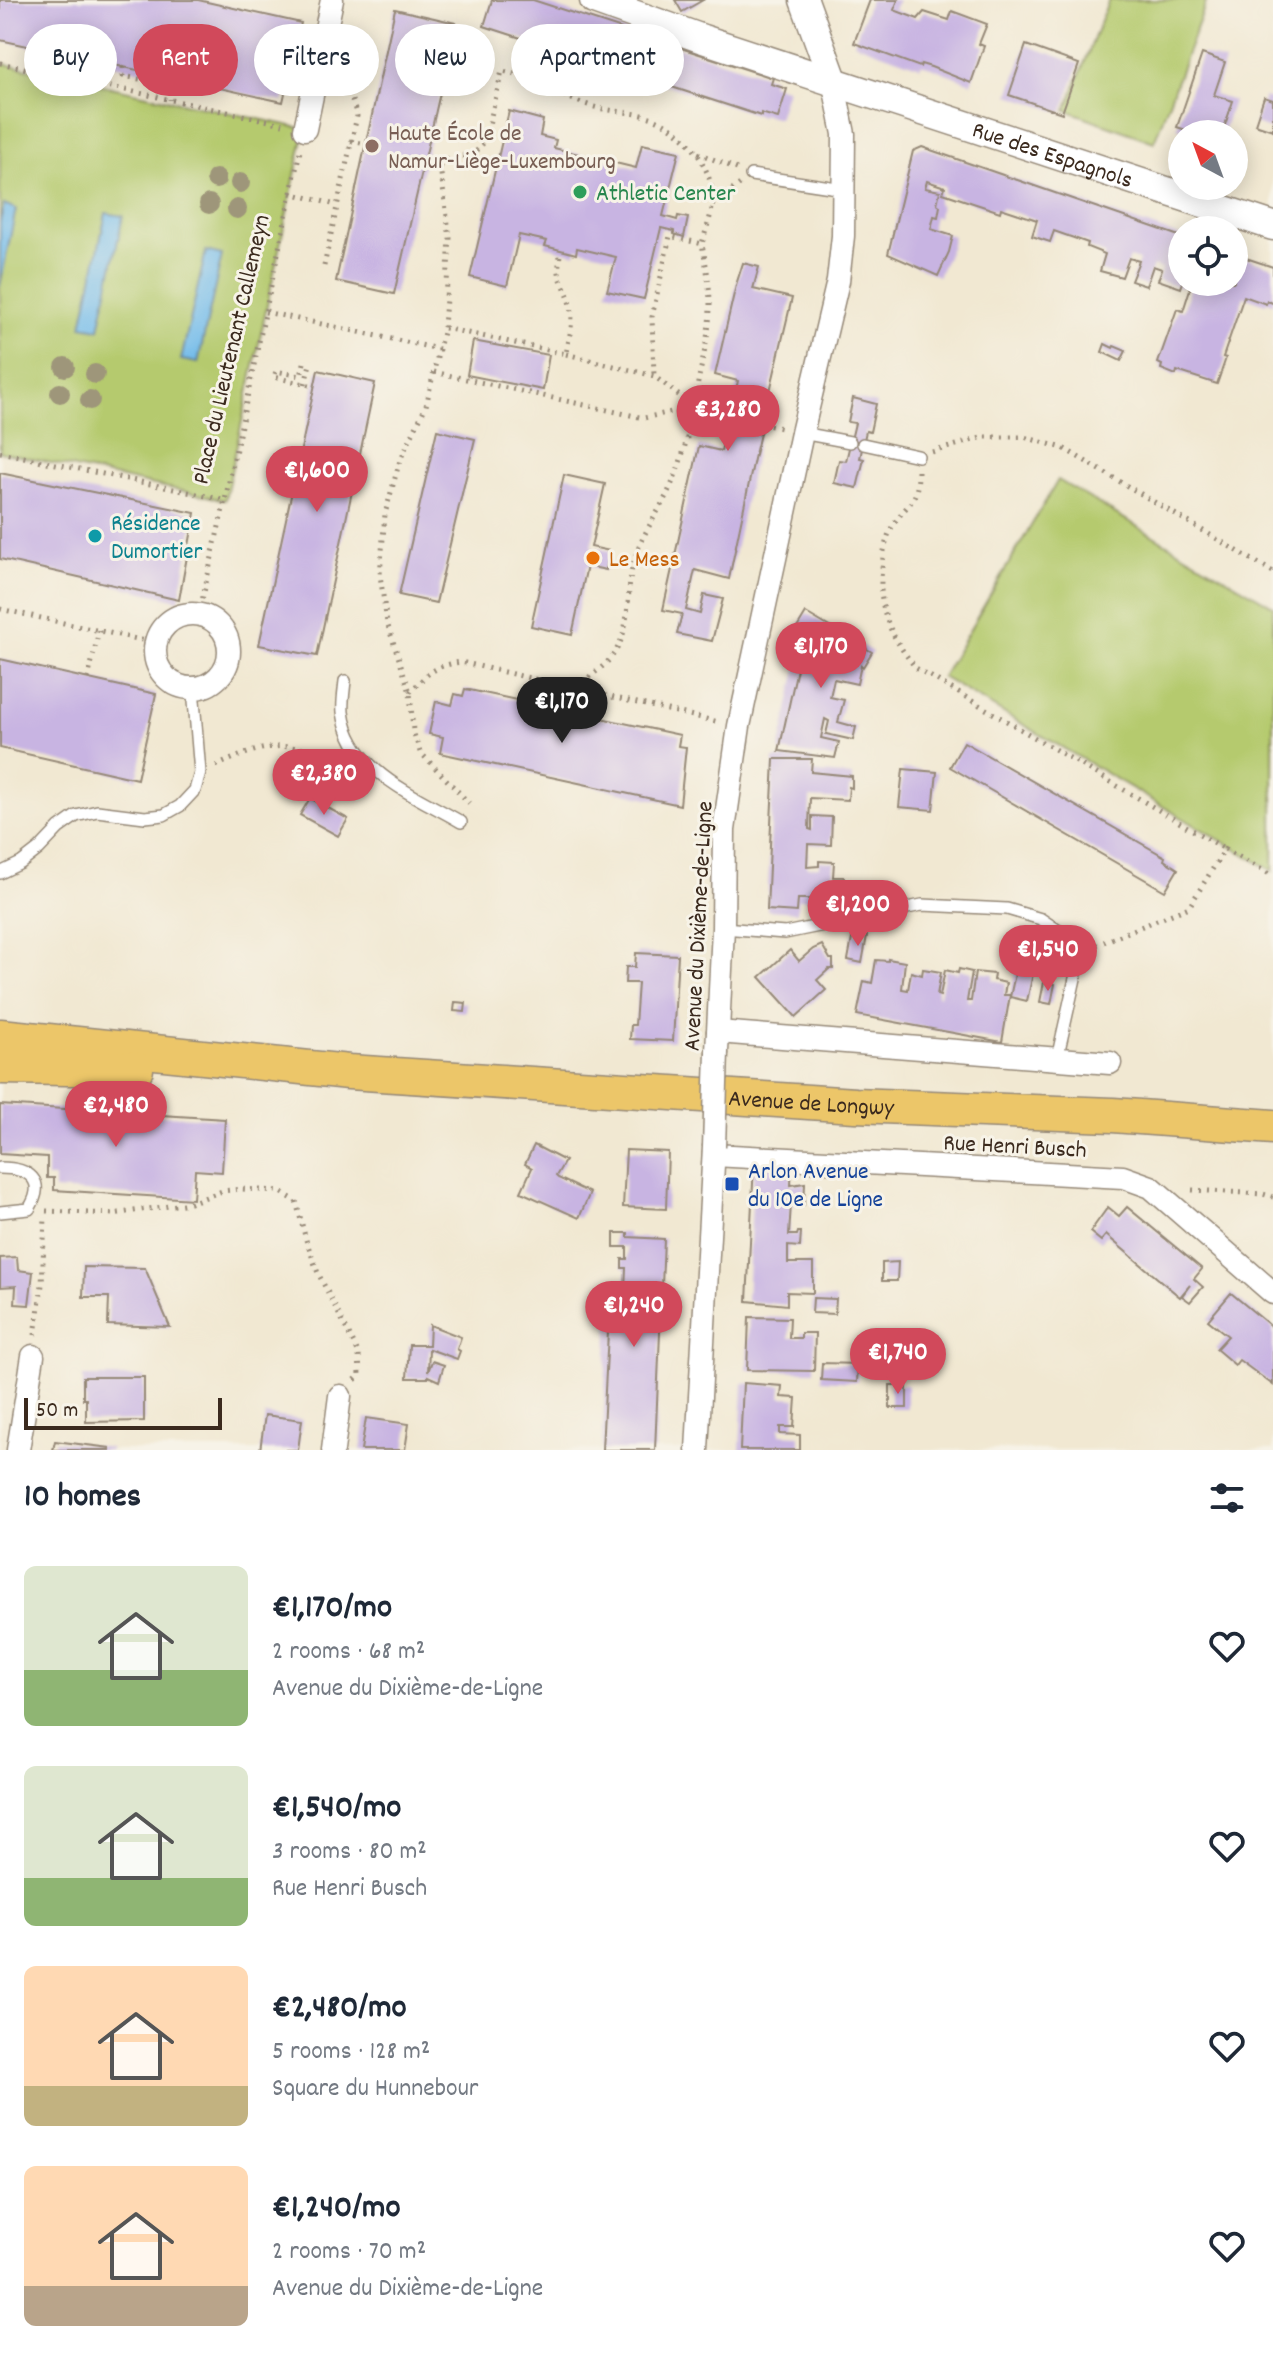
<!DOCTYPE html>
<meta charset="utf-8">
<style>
:root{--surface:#fff;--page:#f6f6f7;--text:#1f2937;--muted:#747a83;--accent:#d1495b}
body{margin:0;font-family:Dekko,sans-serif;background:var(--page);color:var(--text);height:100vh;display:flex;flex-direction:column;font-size:30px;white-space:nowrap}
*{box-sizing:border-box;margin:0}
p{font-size:26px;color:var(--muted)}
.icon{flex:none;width:44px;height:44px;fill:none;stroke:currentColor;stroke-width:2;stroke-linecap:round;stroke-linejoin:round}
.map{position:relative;height:1450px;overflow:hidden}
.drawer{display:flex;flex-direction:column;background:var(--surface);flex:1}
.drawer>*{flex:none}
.guide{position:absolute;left:24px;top:24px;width:800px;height:72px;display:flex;gap:16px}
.needle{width:52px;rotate:319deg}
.tools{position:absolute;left:1168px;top:120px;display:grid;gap:16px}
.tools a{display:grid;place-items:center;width:80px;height:80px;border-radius:50%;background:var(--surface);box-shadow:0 4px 20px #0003;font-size:40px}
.scale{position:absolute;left:24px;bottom:20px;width:198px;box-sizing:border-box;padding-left:8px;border:4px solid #3b2a1e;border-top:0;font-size:22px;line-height:28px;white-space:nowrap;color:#3b2a1e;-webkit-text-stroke:6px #f7f3e8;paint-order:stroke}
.price{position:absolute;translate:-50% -68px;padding:0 18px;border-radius:28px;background:var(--accent);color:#fff;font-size:26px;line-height:52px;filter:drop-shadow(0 2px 4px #0008)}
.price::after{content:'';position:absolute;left:50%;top:48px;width:24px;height:18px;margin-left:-12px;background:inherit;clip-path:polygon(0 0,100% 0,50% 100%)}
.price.active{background:#222;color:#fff}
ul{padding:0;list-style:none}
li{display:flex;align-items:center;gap:24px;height:200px;padding:0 24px}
li span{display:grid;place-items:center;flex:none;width:224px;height:160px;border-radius:12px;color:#555}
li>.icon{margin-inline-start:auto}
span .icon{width:96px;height:96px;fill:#fffc;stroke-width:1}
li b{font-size:34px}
h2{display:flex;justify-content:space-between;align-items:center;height:96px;padding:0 24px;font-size:34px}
.tag{padding:0 28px;border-radius:36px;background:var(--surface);box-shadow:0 4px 20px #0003;font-size:28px;line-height:72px}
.tag.active{background:var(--accent);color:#fff}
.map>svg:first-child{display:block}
</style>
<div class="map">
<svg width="1273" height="1450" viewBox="0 0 1273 1450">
<rect width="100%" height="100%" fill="#f7f3e8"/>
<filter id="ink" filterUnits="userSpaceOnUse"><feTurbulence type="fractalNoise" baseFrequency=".0125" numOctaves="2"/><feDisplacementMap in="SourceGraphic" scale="16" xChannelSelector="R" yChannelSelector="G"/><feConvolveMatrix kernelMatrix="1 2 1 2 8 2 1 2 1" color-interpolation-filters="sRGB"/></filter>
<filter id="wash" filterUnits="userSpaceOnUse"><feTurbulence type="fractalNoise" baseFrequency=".006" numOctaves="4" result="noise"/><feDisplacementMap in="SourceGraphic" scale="32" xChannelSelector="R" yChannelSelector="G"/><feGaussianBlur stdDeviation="1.8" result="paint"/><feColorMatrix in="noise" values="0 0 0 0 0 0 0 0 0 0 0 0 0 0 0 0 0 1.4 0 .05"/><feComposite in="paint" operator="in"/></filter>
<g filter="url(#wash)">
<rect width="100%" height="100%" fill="#f1e8d2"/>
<g fill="#b5ca6e" stroke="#787a46" stroke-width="2">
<polygon points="1109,0 1207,0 1154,142 1066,110"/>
<polygon points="0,63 305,129 225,500 0,452"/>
<polygon points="1058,480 1273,606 1273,871 942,677"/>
</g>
<g fill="#72bbea" stroke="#567284" stroke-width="2">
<polygon points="4,204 16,209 0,286 0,222"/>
<polygon points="106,213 123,216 99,329 82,326"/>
<polygon points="206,251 222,255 198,363 181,360"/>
</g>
<g id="blocks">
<g fill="#c8b4e2">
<polygon points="0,0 198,0 301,23 283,102 0,40"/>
<polygon points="492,0 533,0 773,78 771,84 787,89 778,118 761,113 761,116 484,26"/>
<polygon points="675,0 703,0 682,12"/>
<polygon points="870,0 898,0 894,10 918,19 924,12 949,20 952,11 987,24 979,44 984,46 971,83 931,67 921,64 920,67 854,43"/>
<polygon points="395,9 456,23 394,294 336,281"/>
<polygon points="1026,45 1079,64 1062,113 1009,95"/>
<polygon points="1202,54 1225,62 1214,95 1233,101 1222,134 1198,134 1177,127"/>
<polygon points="1264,97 1273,100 1273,130 1255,124"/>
<polygon points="509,111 543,120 540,136 556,140 554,148 636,168 642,144 679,152 663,216 677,220 678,216 688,218 684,237 674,234 674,231 661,228 644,299 607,291 616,257 577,248 576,254 545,246 547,241 519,235 507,286 470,277"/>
<polygon points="922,147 1182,237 1183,282 1181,288 1158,280 1162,269 1153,266 1146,286 1131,281 1139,261 1129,258 1122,277 1100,271 1105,254 1087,247 1088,243 1054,231 1050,242 1032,236 1037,220 1001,208 1000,212 943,193 945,187 927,181 925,188 940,191 937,204 940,206 938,217 934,216 931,229 953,236 949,252 938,276 888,254 913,151"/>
<polygon points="1234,254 1273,267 1273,303 1267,301 1266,304 1244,296 1223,357 1226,358 1217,384 1177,371 1176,375 1161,369 1162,365 1158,363 1177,309 1183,311 1191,286 1194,287 1196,284 1190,282 1234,282"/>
<polygon points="743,263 759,267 753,289 792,298 754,459 729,579 695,570 686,610 700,614 704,595 723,599 712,641 677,634 682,614 663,610 699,446 721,451 738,381 715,375 736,285"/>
<polygon points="473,341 549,355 543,390 467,375"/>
<polygon points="1105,344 1113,348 1114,346 1126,351 1121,361 1102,352"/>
<polygon points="318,370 375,383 317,656 259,645"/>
<polygon points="853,398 876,404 870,432 866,431 860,458 864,459 857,488 834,483 839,460 846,461 855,423 848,422"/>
<polygon points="437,430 475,439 436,603 399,595"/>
<polygon points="0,473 195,513 179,600 0,559"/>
<polygon points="564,475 605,484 591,547 610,551 606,570 587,566 572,635 531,626"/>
<polygon points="806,613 872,652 863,667 861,665 857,684 834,679 830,697 844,700 838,722 856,727 853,740 826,734 829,721 825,719 821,738 839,742 835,758 779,751 805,632 797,628"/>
<polygon points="0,659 156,694 137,779 0,748"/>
<polygon points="465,689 680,735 678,746 686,747 680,805 440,753 443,737 429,734 436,701 452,705 455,694 463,696"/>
<polygon points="964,742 1165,857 1164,860 1178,869 1165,891 950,767"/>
<polygon points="774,759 812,759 811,772 852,776 852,788 849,787 848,800 810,798 809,829 812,830 812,816 832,817 831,845 808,844 807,867 819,866 819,861 834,862 833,877 844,877 843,888 821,887 821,899 798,899 797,912 767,910"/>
<polygon points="903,769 937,772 933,810 899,807"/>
<polygon points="310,798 348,819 338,836 300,815"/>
<polygon points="853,933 867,936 862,963 848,960"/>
<polygon points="822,945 830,959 833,959 833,969 829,969 817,980 826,990 796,1017 760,977 790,950 799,961 813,949"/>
<polygon points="636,953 678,955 673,1041 630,1039 631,1025 635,1025 638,983 625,983 626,967 635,967"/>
<polygon points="888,959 905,962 902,989 908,990 911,972 922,975 923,969 941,972 937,995 940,996 945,970 958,973 959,969 972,972 967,1001 971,1001 975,972 994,974 993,980 1006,983 1004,995 1010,995 1002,1042 857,1015 864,981 872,983 876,960 888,961"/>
<polygon points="1017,965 1034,969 1027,1001 1010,997"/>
<polygon points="1044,982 1055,984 1051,1004 1040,1002"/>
<polygon points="455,1002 466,1003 465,1012 454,1011"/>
<polygon points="0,1105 225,1119 222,1172 195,1170 193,1199 54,1190 54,1178 47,1178 47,1157 0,1154"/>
<polygon points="534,1145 565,1161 556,1176 558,1178 590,1193 579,1218 521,1192 532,1168 525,1164"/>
<polygon points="626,1150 668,1152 666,1209 623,1207"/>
<polygon points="754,1164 792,1164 791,1185 805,1183 804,1205 791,1204 789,1235 797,1235 798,1232 801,1232 800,1247 788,1246 788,1263 813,1263 813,1293 787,1292 787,1305 747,1301"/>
<polygon points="1108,1207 1119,1216 1127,1207 1202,1269 1194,1279 1203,1287 1190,1302 1182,1296 1190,1285 1180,1297 1106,1235 1101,1241 1090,1232"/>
<polygon points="614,1233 628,1233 628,1237 664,1239 655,1450 602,1450 609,1312 624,1313 625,1302 609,1302 609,1287 625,1288 626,1268 622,1268 622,1259 627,1259 627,1247 614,1247"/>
<polygon points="17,1257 18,1270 33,1272 29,1305 15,1304 16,1286 0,1287 0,1258"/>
<polygon points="898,1262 897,1281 882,1281 882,1263"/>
<polygon points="84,1267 145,1268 170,1327 108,1325 109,1297 83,1297"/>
<polygon points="1231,1293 1273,1328 1273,1385 1239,1360 1235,1365 1216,1349 1228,1336 1208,1320"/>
<polygon points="813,1298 836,1299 835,1314 812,1313"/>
<polygon points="749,1317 790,1318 789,1338 801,1338 801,1333 815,1333 814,1371 747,1370"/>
<polygon points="430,1325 461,1337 457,1349 460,1351 457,1359 429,1349 428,1372 432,1361 444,1365 439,1381 428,1376 428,1378 407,1378 409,1345 429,1345"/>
<polygon points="822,1363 858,1364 857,1382 821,1380"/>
<polygon points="83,1377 144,1377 144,1421 86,1422 86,1399 83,1399"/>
<polygon points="743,1383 782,1386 781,1397 796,1398 794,1427 780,1427 780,1434 800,1435 800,1450 740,1450"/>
<rect x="890" y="1385" width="17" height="23"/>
<polygon points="265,1415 302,1420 298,1450 260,1450"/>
<polygon points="366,1418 409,1424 405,1450 361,1450"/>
<polygon points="55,1441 110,1448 110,1450 53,1450"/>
</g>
</g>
</g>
<g filter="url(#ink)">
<use href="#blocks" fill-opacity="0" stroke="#968978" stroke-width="2"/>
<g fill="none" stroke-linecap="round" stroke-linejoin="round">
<defs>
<g id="service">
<polyline points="751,175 844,189"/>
<polyline points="802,433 850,442"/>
<polyline points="863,444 918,456"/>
<path d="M345 681C344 691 342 703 343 712 351 772 415 795 461 822"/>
<polyline points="0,873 21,863 39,849 59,828 76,816 97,811 145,817 164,815 180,806 195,790 200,773 193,688"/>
<polyline points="723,928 785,933 922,905 1007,909 1041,919 1062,933 1073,955 1076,974 1057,1059"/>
<path d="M0 1168C29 1168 47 1180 29 1209L0 1212"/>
</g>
<g id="minor">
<polyline points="305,129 332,0"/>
<circle cx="192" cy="651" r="37"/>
<polyline points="718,1032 1110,1063"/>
<polyline points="717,1052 723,928 724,830 739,726 802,433 838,281 843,236 844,134 833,80"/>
<polyline points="714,1155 1123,1177 1151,1187 1273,1293"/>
<polyline points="18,1450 33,1356"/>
<polyline points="333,1450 340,1396"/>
<polyline points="697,1450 714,1147"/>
</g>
<g id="tertiary">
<path id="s1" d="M594 0 703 39 1273 226"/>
<polyline points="804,0 833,80"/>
</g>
<g id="primary">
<path id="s2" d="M0 1036 349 1072 855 1105 1113 1115 1273 1127"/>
<polyline points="0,1067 136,1069"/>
</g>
</defs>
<use href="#service" stroke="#968978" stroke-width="14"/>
<use href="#minor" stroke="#968978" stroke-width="25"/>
<use href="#tertiary" stroke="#968978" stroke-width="31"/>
<use href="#primary" stroke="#968978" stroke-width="37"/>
<g stroke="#968978" stroke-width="5" stroke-dasharray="2 6" stroke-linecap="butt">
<polyline points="0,63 283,124"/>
<polyline points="123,67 123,76 171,85 170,100"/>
<polyline points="351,141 366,144"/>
<polyline points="698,153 737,169"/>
<polyline points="291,193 336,205"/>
<polyline points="713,205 740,184"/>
<polyline points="324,266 357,116 342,69"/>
<path d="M265 312 439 349 444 328 450 238 439 160 474 154 485 141 502 71C534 76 558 96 588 105 608 112 630 111 650 117 685 128 717 170 712 208 710 220 705 232 702 244"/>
<path d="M444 328 566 354C569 337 575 319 570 301 562 276 555 280 561 250"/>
<polyline points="439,349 426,406 400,460 385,514 380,575 387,623 410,692 413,731 420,752 469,803"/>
<polyline points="566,354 654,376 694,407 730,416"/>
<polyline points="304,363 301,376 276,371 274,377 314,386"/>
<polyline points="434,372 644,418 694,407"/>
<polyline points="305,384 310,364"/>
<polyline points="762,424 781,428"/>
<polyline points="0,452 225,500 300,151"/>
<polyline points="932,452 984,437 1024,437 1063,448 1273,572"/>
<path d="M918 471C918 505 909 500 893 525 886 537 883 553 882 567 877 609 890 636 916 668L1225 849"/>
<polyline points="0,609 155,643"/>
<polyline points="199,614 225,500"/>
<polyline points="88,679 99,630"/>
<path d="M576 687C587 678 600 670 609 660 634 632 624 594 634 561 642 533 658 514 669 490 686 455 692 415 699 377 704 354 710 329 710 305 710 284 706 264 702 244L670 236 652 317 654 376"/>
<path d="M410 692C428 673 434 666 461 662L719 722"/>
<path d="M216 766C243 754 271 741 302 749 318 753 326 762 344 761"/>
<polyline points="1089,948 1189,907 1225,849 1273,876"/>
<polyline points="1192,1190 1263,1194 1273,1197"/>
<polyline points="46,1211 113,1214 190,1203 222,1191 241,1189 279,1191 296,1201 306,1240 318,1273 359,1354 360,1375 355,1380"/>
<polyline points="35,1335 42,1285 45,1217"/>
</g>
<use href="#service" stroke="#fff" stroke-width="11"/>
<use href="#minor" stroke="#fff" stroke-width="22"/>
<use href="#tertiary" stroke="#fff" stroke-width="28"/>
<use href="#primary" stroke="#ecc669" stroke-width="34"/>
<defs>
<polyline id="minor-bridge" points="714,1147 717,1052"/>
</defs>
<use href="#minor-bridge" stroke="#968978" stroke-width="25" stroke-linecap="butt"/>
<use href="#minor-bridge" stroke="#fff" stroke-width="22"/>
</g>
<g fill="#9e967a">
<circle cx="216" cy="179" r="10"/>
<circle cx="240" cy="183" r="10"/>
<circle cx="209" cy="204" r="10"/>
<circle cx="237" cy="209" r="10"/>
<circle cx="65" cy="367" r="10"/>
<circle cx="95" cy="374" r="10"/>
<circle cx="60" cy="393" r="10"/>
<circle cx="90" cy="400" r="10"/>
</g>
</g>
<circle fill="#8d6e63" stroke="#f7f3e8" stroke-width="3" cx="372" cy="146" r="8"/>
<circle fill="#2e9e5b" stroke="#f7f3e8" stroke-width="3" cx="580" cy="192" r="8"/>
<circle fill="#0f9aa8" stroke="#f7f3e8" stroke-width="3" cx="95" cy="536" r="8"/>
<circle fill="#e8710a" stroke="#f7f3e8" stroke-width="3" cx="593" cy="558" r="8"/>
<rect fill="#1a4fb4" stroke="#f7f3e8" stroke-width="3" x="724" y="1176" width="16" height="16" rx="4"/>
<g text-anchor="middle" stroke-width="6" stroke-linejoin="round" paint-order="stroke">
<g font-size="24" fill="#785e54" stroke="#f7f3e8" text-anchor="start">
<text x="388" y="140">Haute École de<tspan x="388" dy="28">Namur-Liège-Luxembourg</tspan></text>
</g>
<g font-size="24" fill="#3b2a1e" stroke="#f7f3e8">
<text dy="8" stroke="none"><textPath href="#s1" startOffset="484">Rue des Espagnols</textPath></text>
<text transform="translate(230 349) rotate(-77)" y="8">Place du Lieutenant Callemeyn</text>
<text transform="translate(697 926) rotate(-87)" y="8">Avenue du Dixième-de-Ligne</text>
<text dy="8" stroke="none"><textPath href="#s2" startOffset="814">Avenue de Longwy</textPath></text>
<text transform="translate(1015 1145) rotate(3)" y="8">Rue Henri Busch</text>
</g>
<g font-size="24" fill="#27864d" stroke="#f7f3e8" text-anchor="start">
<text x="596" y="200">Athletic Center</text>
</g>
<g font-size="24" fill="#0d838f" stroke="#f7f3e8" text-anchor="start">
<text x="111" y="530">Résidence<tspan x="111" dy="28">Dumortier</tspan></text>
</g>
<g font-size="24" fill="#c56008" stroke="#f7f3e8" text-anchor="start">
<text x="609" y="566">Le Mess</text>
</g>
<g font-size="24" fill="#164399" stroke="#f7f3e8" text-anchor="start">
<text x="748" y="1178">Arlon Avenue<tspan x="748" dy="28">du 10e de Ligne</tspan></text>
</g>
</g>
</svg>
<div class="tools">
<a><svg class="needle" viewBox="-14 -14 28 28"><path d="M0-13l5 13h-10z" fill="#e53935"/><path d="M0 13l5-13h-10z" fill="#747a83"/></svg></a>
<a><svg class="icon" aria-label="locate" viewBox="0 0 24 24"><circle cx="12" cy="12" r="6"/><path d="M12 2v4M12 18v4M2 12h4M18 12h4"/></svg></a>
</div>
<div class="scale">50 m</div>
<b class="price" style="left:728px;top:453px">€3,280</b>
<b class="price" style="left:317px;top:514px">€1,600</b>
<b class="price" style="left:821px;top:690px">€1,170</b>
<b class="price active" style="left:562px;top:745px">€1,170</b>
<b class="price" style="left:324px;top:817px">€2,380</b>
<b class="price" style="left:858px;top:948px">€1,200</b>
<b class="price" style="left:1048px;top:993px">€1,540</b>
<b class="price" style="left:116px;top:1149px">€2,480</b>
<b class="price" style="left:634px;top:1349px">€1,240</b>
<b class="price" style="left:898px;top:1396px">€1,740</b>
<div class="guide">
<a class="tag">Buy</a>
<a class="tag active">Rent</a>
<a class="tag">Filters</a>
<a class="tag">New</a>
<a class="tag">Apartment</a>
</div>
</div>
<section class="drawer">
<h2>10 homes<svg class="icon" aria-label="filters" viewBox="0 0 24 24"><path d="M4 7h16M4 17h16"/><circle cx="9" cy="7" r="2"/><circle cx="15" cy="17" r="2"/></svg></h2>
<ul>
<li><span style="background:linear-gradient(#dfe7d0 65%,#8fb573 0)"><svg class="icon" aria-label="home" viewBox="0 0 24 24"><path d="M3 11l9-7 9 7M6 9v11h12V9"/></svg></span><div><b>€1,170/mo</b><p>2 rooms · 68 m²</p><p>Avenue du Dixième-de-Ligne</p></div><svg class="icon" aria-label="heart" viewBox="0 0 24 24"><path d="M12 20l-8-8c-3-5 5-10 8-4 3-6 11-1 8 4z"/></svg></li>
<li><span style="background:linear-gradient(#dfe7d0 70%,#8fb573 0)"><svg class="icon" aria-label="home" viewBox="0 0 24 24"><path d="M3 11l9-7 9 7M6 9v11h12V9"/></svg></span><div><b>€1,540/mo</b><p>3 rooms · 80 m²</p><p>Rue Henri Busch</p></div><svg class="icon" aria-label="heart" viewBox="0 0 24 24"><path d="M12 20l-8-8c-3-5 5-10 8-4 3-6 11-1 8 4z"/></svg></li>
<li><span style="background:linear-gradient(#ffd9b3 75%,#c2b280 0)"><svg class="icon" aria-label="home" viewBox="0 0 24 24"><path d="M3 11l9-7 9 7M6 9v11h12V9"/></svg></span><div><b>€2,480/mo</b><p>5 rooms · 128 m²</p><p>Square du Hunnebour</p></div><svg class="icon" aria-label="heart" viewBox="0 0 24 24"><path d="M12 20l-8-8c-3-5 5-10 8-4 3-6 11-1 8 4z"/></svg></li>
<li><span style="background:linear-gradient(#ffd9b3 75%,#b9a48a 0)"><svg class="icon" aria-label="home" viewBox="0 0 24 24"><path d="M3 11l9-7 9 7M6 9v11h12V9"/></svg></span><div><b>€1,240/mo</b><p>2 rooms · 70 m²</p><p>Avenue du Dixième-de-Ligne</p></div><svg class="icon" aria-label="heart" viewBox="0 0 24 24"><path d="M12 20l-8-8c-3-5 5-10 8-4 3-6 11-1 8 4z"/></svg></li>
</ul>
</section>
